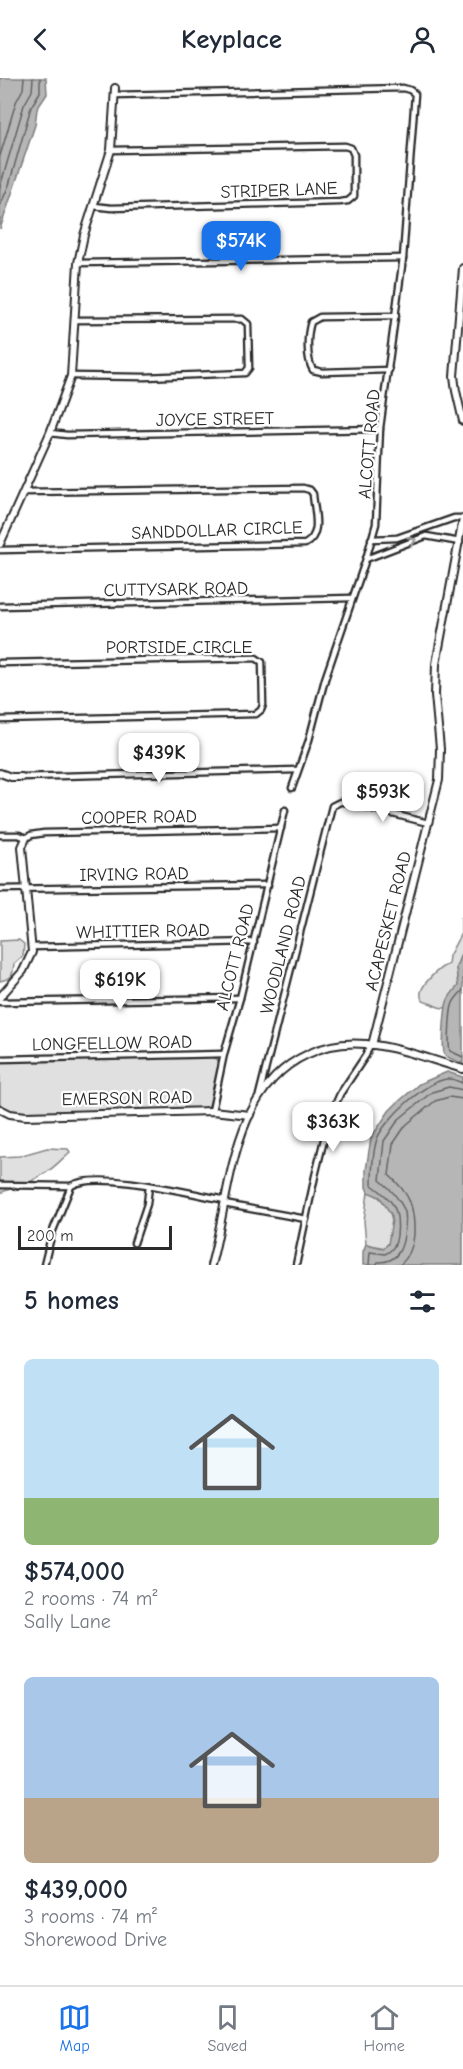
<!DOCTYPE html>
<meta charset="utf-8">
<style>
:root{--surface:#fff;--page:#f2f2f3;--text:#1f2937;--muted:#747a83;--line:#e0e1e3;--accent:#1a73e8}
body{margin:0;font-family:"Comic Neue",sans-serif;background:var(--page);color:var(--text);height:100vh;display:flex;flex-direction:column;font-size:22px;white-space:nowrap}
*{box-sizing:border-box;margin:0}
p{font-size:20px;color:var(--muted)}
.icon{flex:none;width:33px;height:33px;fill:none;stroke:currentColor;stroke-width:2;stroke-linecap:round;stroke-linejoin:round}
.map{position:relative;height:1187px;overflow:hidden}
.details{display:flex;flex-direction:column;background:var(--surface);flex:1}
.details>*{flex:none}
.scale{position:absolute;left:18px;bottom:15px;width:154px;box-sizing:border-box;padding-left:6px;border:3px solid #2b2b2b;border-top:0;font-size:16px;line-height:21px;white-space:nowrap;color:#2b2b2b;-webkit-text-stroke:4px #fff;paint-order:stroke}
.price{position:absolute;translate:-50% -51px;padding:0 14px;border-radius:12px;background:#fff;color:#222;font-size:20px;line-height:39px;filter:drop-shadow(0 2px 3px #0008)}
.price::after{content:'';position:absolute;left:50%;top:36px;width:18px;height:14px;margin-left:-9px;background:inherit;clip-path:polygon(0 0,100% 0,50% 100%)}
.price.selected{background:var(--accent);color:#fff}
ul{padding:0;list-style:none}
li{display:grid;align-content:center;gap:12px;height:318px;padding:0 24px}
li span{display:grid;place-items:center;height:186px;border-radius:9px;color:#555}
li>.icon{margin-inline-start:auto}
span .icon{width:108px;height:108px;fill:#fffc;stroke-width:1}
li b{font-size:26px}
h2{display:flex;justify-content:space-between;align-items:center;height:72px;padding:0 24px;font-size:26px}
header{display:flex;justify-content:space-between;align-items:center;height:78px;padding:0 24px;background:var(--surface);font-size:27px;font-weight:700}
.menu{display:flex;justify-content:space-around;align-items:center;height:84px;border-top:2px solid var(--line);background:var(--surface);font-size:16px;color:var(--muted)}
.menu a{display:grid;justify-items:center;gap:3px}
.menu .selected{color:var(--accent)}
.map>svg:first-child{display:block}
</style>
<header><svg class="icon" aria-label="back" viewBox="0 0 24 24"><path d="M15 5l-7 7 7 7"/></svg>Keyplace<svg class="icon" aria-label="person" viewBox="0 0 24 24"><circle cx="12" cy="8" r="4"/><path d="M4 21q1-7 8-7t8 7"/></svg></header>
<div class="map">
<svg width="463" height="1187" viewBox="0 0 463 1187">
<rect width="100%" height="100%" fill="#fff"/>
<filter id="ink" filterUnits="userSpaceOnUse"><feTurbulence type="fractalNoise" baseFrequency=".0167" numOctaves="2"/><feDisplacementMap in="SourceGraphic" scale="12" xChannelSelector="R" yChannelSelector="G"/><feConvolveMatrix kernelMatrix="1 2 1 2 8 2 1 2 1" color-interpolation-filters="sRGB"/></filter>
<g filter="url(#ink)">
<g fill="#e0e0e0" stroke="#868686" stroke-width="1.5">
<path d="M461 840H463V871L456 889 458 908 447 925 446 930C439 930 438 929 432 926 428 924 422 925 421 919 418 908 439 890 448 886L449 878 461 855Z"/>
<path d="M19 862 24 866 23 878 14 886C12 898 14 900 0 903V863Z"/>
<polygon points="211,979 217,981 219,986 210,1025 208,1029 203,1031 25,1035 12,1034 0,1028 0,984"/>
<path d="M47 1070 68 1071 70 1074C62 1081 56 1088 47 1094 37 1100 27 1105 18 1112L10 1111 0 1115V1079L19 1078Z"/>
<path d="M368 1114C391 1119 400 1153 385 1170L366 1166 364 1143Z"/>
</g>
<g fill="#b6b6b6" stroke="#7e7e7e" stroke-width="1.5">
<polygon points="0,0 46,0 47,16 37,31 35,47 0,151"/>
<path d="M463 871V985C458 983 449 981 445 977 441 973 445 930 447 924 449 918 454 913 458 908L456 889Z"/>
<polygon points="447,994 463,999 463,1187 363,1187 363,1174 366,1166 383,1170 388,1166 392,1142 392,1138 380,1119 368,1114 366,1109 366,1092 371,1060 389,1033 397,1025 419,1006"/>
</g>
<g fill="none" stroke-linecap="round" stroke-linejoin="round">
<g stroke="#636363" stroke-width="1.5">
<polyline points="0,78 16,24 23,11 24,0"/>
<polyline points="0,109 24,27 32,13 33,0"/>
<polyline points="0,128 9,107 31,29 40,14 40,0"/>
<path d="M463 912C459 917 453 922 452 928 450 935 448 968 450 973L463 979"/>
<path d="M369 1187 370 1174 385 1176C393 1173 396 1166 397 1158 400 1130 393 1122 372 1107 372 1094 373 1073 377 1061 384 1042 428 1000 450 1001 454 1001 459 1004 463 1005"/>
<path d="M376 1187 378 1184C399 1185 403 1168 405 1151 405 1144 407 1138 404 1131 398 1119 390 1110 380 1102L384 1063 399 1041 432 1014 449 1009 463 1012"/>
<path d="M400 1187C409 1179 413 1169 414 1157 415 1129 410 1116 389 1097L393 1066 406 1047 435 1023 449 1019 463 1021"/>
</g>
<defs>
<g id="street">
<polyline points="115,17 403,10 410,12 415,16 403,180 380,350 376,446 366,481 325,601 309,662 292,710"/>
<polyline points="94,128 111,130 340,124 348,123 354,118 354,77 351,70 345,68 111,72"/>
<polyline points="78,185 403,180"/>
<path d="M389 292 322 294 313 292C306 281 307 256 311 244L320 239 396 238"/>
<polyline points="71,298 145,299 245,295 249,290 248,246 242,241 75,242"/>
<polyline points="50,355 67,357 380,351"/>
<polyline points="371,461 397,460 454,440 463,440"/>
<path d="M0 472 305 466C323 457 314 433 313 416L310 412 303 410 24 414"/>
<polyline points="366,481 426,458 460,464"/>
<polyline points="0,528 352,520"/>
<polyline points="0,585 256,580 262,584 263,627 261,632 256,636 0,642"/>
<polyline points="21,699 297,692"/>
<polyline points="0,757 19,757 26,760 31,757 44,755 281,750"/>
<polyline points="0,811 268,807"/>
<polyline points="32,869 254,864"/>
<polyline points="0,924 240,920"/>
<polyline points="0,981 224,976"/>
<polyline points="259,1017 332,728 340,724 346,724 428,745"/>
<polyline points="212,1033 224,976 240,920 285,732"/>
<path d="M0 1107 71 1108C96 1092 193 1116 225 1122"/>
<polyline points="224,1126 306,1141"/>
<polyline points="134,1165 147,1126 149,1108"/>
<polyline points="44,1187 52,1155 71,1108"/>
<polyline points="296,1187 315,1098 329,1041 340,1016 366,977 370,966"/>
</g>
<g id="secondary">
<polyline points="463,190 454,298 456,313 463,343"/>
<polyline points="0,466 50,355 71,298 78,185 84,157 111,72 115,10"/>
<polyline points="0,695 11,699 21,699"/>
<polyline points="0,919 23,893 32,874 22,769 26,760"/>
<polyline points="372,967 439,702 440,671 435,617 436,586 463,441"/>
<polyline points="0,1031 10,1036 26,1038 212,1033 250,1037"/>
<path d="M211 1187C231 1116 230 1011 308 976 326 967 346 964 366 966 399 969 432 982 463 991"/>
</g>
</defs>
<use href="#street" stroke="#2b2b2b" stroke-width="9"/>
<use href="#secondary" stroke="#2b2b2b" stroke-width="10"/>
<use href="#street" stroke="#fff" stroke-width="4.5"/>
<use href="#secondary" stroke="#fff" stroke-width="6"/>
</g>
<defs><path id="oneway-chevron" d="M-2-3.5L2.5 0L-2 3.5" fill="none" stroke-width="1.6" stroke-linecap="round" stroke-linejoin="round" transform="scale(1.5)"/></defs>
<use stroke="#a0a0a0" href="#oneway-chevron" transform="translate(412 463) rotate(-21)"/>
</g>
<g text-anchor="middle" stroke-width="4.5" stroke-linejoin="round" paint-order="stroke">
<g font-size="18" fill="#2b2b2b" stroke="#fff">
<text transform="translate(279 112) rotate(-2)" y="6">STRIPER LANE</text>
<text transform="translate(215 341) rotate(-1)" y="6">JOYCE STREET</text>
<text transform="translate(369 366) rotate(-85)" y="6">ALCOTT ROAD</text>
<text transform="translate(217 452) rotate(-2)" y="6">SANDDOLLAR CIRCLE</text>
<text transform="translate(176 511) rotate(-1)" y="6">CUTTYSARK ROAD</text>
<text x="179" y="575">PORTSIDE CIRCLE</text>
<text transform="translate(139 739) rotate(-1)" y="6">COOPER ROAD</text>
<text transform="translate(134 796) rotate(-1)" y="6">IRVING ROAD</text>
<text transform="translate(388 843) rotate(-76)" y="6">ACAPESKET ROAD</text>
<text transform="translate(143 853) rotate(-1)" y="6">WHITTIER ROAD</text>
<text transform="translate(283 867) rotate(-76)" y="6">WOODLAND ROAD</text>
<text transform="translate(235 879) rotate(-76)" y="6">ALCOTT ROAD</text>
<text transform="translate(112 965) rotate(-1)" y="6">LONGFELLOW ROAD</text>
<text transform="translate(127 1020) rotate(-1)" y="6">EMERSON ROAD</text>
</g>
</g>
</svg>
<div class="scale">200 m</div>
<b class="price selected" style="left:241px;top:194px">$574K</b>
<b class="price" style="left:159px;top:706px">$439K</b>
<b class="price" style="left:383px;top:745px">$593K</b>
<b class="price" style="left:120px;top:933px">$619K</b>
<b class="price" style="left:333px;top:1075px">$363K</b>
</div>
<section class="details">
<h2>5 homes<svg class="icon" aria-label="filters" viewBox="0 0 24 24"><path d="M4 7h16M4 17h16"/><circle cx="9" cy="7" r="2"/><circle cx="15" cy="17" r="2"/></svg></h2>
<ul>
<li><span style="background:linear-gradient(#bfe0f5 75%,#8fb573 0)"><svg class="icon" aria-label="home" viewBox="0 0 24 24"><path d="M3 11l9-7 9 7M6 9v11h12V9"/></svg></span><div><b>$574,000</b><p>2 rooms · 74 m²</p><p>Sally Lane</p></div></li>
<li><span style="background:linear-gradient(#a9c7e8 65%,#b9a48a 0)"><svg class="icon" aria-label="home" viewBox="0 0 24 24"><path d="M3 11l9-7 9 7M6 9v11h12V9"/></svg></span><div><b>$439,000</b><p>3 rooms · 74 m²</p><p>Shorewood Drive</p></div></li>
</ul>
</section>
<nav class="menu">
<a class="selected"><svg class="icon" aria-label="map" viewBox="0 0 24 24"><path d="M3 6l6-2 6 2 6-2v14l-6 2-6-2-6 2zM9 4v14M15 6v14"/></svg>Map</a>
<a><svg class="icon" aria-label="saved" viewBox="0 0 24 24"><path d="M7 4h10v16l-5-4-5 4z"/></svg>Saved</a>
<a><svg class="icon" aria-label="home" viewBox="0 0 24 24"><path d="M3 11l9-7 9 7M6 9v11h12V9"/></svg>Home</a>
</nav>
